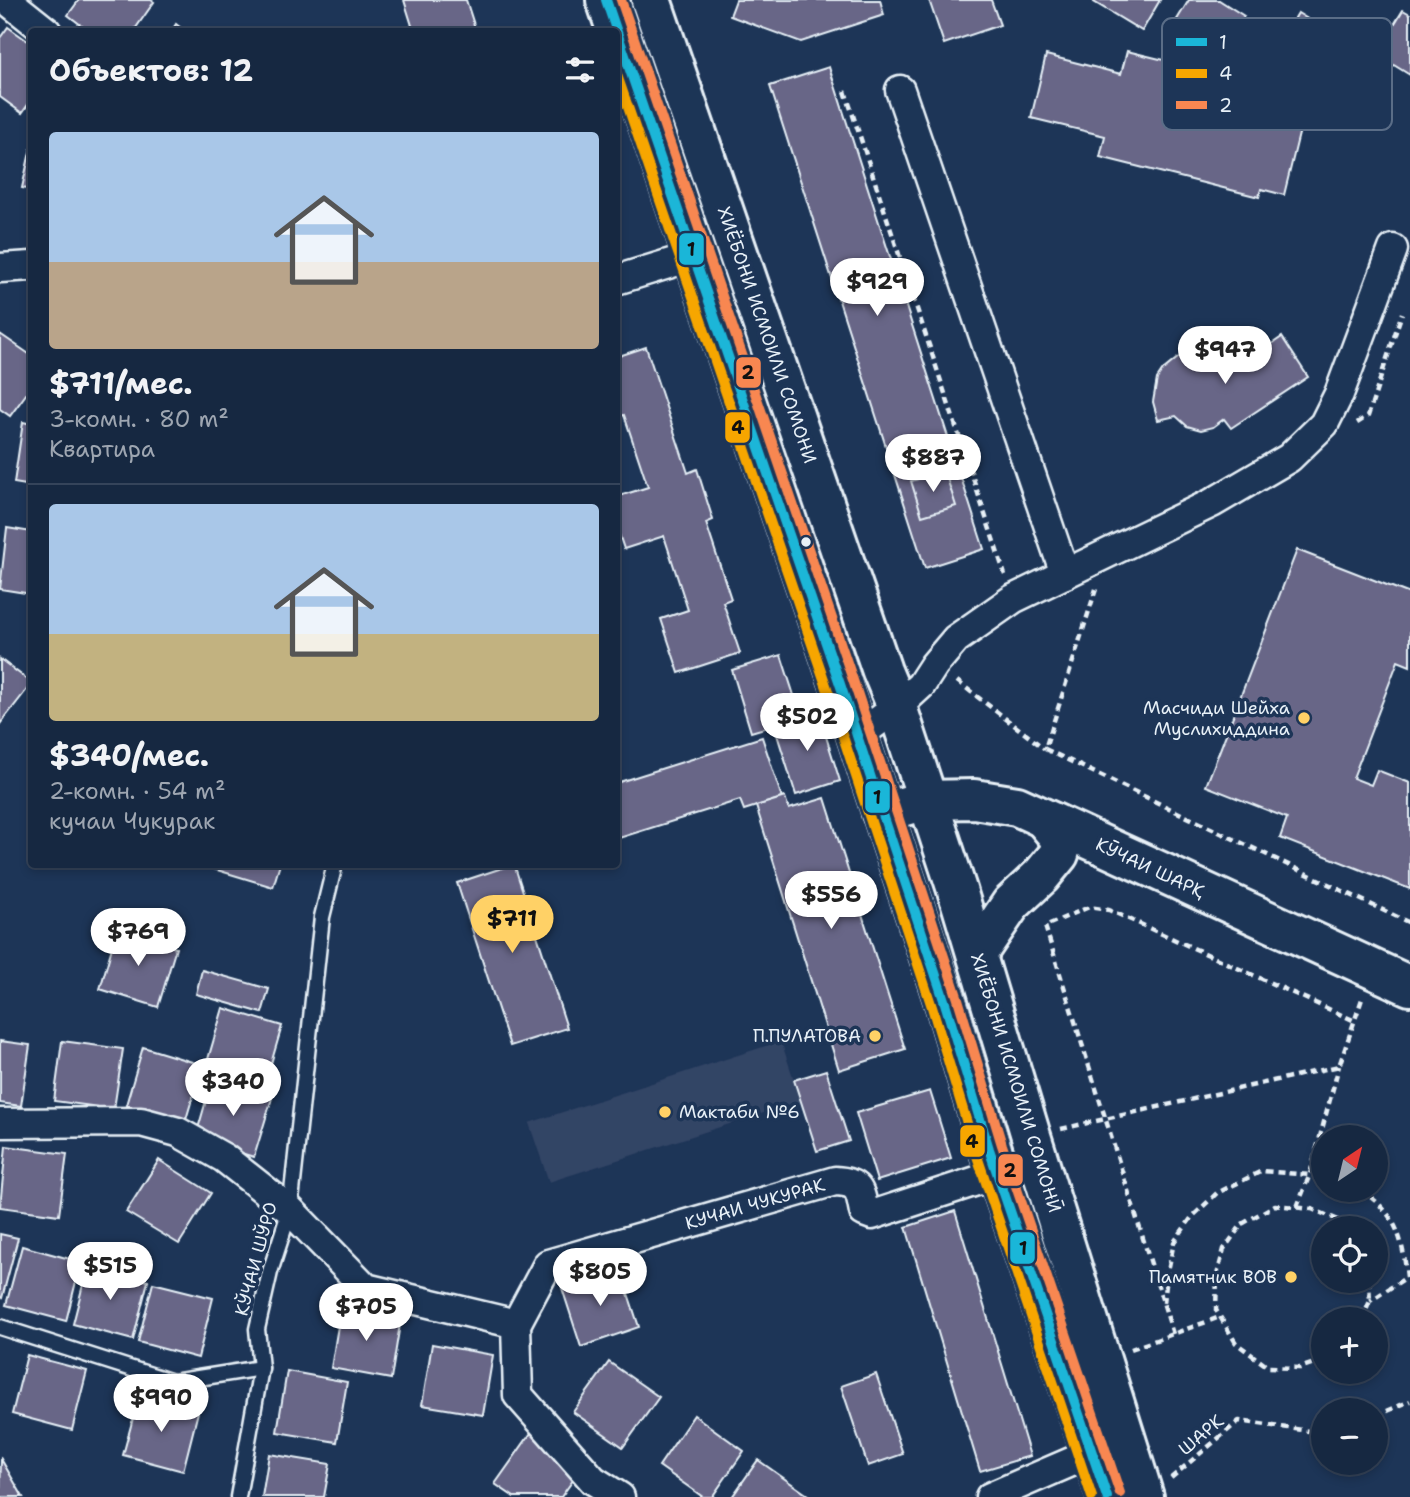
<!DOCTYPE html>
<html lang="ru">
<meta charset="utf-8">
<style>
:root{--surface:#162841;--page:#23344c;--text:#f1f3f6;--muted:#9ea6b1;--line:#35445a;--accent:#ffd166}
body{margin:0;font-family:"Shantell Sans",sans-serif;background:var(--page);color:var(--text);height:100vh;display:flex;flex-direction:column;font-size:26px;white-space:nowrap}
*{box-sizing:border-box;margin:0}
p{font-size:23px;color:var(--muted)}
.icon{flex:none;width:38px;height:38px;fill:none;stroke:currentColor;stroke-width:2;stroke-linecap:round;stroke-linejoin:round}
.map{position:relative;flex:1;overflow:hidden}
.panel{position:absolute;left:28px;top:28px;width:592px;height:840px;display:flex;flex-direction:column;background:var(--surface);border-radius:7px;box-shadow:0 4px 10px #0003,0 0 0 2px var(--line)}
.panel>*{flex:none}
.needle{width:46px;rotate:35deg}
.controls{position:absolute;left:1311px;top:1125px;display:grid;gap:14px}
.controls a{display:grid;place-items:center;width:77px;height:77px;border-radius:50%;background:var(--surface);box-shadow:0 4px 10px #0003,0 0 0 2px var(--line);font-size:35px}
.price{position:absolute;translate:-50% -60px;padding:0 16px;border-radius:24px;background:#fff;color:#222;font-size:23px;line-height:46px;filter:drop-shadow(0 2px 4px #0008)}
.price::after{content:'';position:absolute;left:50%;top:42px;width:21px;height:16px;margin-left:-10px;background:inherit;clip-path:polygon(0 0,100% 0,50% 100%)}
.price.selected{background:var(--accent);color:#111}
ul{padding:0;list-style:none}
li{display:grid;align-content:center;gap:14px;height:371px;padding:0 21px}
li+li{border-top:2px solid var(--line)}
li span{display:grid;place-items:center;height:217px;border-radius:7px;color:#555}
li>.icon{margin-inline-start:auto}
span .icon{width:126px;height:126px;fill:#fffc;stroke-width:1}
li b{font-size:30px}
h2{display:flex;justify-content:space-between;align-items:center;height:84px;padding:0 21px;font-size:30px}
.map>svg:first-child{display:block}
</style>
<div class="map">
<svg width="1410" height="1497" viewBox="0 0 1410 1497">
<rect width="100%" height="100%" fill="#1d3557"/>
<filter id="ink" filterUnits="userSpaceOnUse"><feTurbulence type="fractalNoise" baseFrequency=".0143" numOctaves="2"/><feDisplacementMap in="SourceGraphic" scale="14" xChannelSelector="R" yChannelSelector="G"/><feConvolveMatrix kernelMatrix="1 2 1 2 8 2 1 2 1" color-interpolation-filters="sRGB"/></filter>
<g filter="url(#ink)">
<polygon fill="#334465" points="781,1041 801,1101 549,1182 529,1123"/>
<g fill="#676687" stroke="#e8f1f8" stroke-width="2">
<polygon points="79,0 151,0 154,2 133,32 90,32 68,15"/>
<polygon points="404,0 466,0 476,31 414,32"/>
<polygon points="736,0 880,0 884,15 801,42 730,16"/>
<polygon points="929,0 991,0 1000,25 944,44"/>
<polygon points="1095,0 1160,0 1142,31 1094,2"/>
<polygon points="1189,0 1219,0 1244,16 1217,60 1170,31"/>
<polygon points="1403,10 1410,14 1410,75 1376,54"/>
<polygon points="1298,13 1345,42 1317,86 1271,58"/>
<polygon points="176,24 186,32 171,32"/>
<polygon points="8,27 32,44 32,99 22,113 0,97 0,38"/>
<polygon points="1127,51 1283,89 1282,95 1307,101 1284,195 1261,189 1259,197 1100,157 1105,136 1031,118 1046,55 1121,74"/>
<polygon points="829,67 984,549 925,568 770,86"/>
<polygon points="32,143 32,190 22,188"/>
<polygon points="0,334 32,356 32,386 10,416 0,409"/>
<polygon points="1282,337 1308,377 1231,428 1224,419 1213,427 1201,430 1187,426 1176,416 1158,420 1153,402 1157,379 1163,370 1179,357 1198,350 1207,351 1224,358 1230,355 1238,367"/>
<polygon points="646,347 688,473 697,469 713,520 706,523 731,599 723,602 740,653 679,673 661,619 688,610 664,536 624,549 616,525 616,497 648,487 624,415 616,417 616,357"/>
<polygon points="23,422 32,424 32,486 14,483"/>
<polygon points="945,472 956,506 922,516 911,481"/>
<polygon points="7,528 32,532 32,594 0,589"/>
<polygon points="1297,550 1410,594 1410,666 1398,661 1353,778 1371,785 1377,770 1410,783 1410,889 1280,838 1287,818 1206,786"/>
<polygon points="781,655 801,717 751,732 732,670"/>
<polygon points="0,659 32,683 0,724"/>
<polygon points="818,711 840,781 796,795 774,725"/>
<polygon points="762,737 782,798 744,810 740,800 616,839 616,783"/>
<polygon points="785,797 789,809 825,798 905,1049 839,1070 756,806"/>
<polygon points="216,864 280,864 273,887 214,869"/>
<polygon points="514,864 567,1028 510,1046 457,883"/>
<polygon points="117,930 176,948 158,1007 100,989"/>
<polygon points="202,970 269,989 262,1013 196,994"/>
<polygon points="223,1008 282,1026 265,1084 206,1066"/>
<polygon points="0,1041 30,1045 21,1106 0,1103"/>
<polygon points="62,1041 123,1049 114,1109 54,1101"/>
<polygon points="143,1047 202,1065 185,1123 126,1105"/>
<polygon points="826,1070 849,1141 817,1151 794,1080"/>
<polygon points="212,1080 272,1098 254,1157 195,1139"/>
<polygon points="930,1091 951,1158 877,1181 856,1113"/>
<polygon points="6,1146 67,1154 59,1215 0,1207"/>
<polygon points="159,1160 211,1193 179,1244 126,1212"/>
<polygon points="955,1211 1030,1456 980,1471 906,1227"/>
<polygon points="0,1234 18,1238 2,1298 0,1297"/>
<polygon points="22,1246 81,1262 66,1321 6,1305"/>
<polygon points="88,1265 148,1281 133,1340 73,1324"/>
<polygon points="620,1269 639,1327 581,1347 562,1288"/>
<polygon points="153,1283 213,1298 198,1358 138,1342"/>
<polygon points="341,1308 401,1318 391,1379 331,1368"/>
<polygon points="432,1344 493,1355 483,1415 422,1405"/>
<polygon points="27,1355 87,1371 72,1430 12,1414"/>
<polygon points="609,1362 659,1397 623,1447 573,1412"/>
<polygon points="287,1371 347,1382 337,1442 277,1432"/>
<polygon points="876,1374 903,1454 868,1466 841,1386"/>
<polygon points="139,1396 198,1412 183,1471 123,1455"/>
<polygon points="694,1415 744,1451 712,1497 703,1497 659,1466"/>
<polygon points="531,1433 581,1469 561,1497 514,1497 495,1484"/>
<polygon points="269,1454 330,1464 324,1497 262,1497"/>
<polygon points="1,1459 23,1497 0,1497"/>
<polygon points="758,1460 809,1496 808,1497 732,1497"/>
</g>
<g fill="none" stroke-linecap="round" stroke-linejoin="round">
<defs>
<g id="lane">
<polyline points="0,1327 173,1382 261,1368"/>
<polyline points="238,1497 261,1368 257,1329 270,1272 290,1210 322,917 335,864"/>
</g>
<g id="street">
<polyline points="7,0 47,32"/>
<polyline points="900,90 1065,574"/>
<polyline points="0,268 32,266"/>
<polyline points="616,280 694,256"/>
<polyline points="858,736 897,707 921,685 934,665 956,639 1013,599 1212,503 1289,458 1324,424 1339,394 1393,249"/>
<path d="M0 1123 141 1122 178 1132 224 1158 290 1210 366 1288 516 1324 548 1264 835 1181C860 1182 860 1191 864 1212L872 1215 998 1174"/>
<polyline points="516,1324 518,1395 593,1480 620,1497"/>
<polyline points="990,1497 1092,1453"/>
</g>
<polyline id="secondary" points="882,813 926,800 974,799 1017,806 1410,986"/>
<g id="primary">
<polyline points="606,0 840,684 945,1003 989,1149 1107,1497"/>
<polyline points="651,0 882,671 897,707 957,890 1031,1136 1144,1497"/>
<polyline points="977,954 1011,904 1041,876 1059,854 1061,847 1058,836 1044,819"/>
</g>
</defs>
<use href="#lane" stroke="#e8f1f8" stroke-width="19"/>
<use href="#street" stroke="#e8f1f8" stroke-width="33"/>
<use href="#secondary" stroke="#e8f1f8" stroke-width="44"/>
<use href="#primary" stroke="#e8f1f8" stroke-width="44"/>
<g stroke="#e8f1f8" stroke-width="4.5" stroke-dasharray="7 5" stroke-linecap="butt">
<polyline points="845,91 1005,575"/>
<polyline points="1357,423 1368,416 1402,313"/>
<polyline points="1096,589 1045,749 1410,923"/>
<polyline points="957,681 1045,749"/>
<polyline points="1061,1129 1339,1066 1362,999"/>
<path d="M1361 1190C1397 1214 1402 1237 1407 1277L1370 1301"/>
<polyline points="1297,1207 1310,1174 1339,1066"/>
<polyline points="1164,1303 1167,1276 1174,1242 1192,1217 1217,1193 1262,1171 1323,1176"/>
<polyline points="1362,1320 1370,1301 1369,1281"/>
<polyline points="1173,1334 1045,926 1089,907 1109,910 1355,1021"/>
<polyline points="1131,1349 1220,1317"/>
<polyline points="1323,1360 1300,1368 1268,1367 1236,1343 1216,1310 1217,1275 1224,1249 1242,1224 1275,1205 1312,1209 1338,1220 1346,1228"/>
<polyline points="1376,1416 1410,1401"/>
<polyline points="1171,1478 1239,1421 1323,1433"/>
</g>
<use href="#lane" stroke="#1d3557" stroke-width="14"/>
<use href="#street" stroke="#1d3557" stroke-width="28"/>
<use href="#secondary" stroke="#1d3557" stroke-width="38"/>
<use href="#primary" stroke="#1d3557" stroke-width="38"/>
<defs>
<polyline id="bus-1" points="606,0 840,684 945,1003 989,1149 1107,1497"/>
<polyline id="bus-2" points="616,72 827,688 932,1007 976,1153 1092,1497"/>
<polyline id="bus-3" points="621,0 853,680 958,999 1002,1145 1120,1493"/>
</defs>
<use href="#bus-1" stroke="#1d3557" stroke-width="16"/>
<use href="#bus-2" stroke="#1d3557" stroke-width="16"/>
<use href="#bus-3" stroke="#1d3557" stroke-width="16"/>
<use href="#bus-1" stroke="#1ab6d8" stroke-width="10"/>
<use href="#bus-2" stroke="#f7a600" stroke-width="10"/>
<use href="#bus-3" stroke="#f88751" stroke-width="10"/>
</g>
</g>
<circle fill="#e8f1f8" stroke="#1d3557" stroke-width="2.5" cx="806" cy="542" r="6"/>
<g fill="#ffd166" stroke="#1d3557" stroke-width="2.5">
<circle cx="1304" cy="718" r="7"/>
<circle cx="875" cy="1036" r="7"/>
<circle cx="665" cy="1112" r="7"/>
<circle cx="1291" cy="1277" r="7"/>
</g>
<g text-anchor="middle" stroke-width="7" stroke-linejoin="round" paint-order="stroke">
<g font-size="18" fill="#e8f1f8" stroke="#1d3557">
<text transform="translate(767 335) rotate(71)" y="6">ХИЁБОНИ ИСМОИЛИ СОМОНИ</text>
<text transform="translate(1150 868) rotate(25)" y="6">КӮЧАИ ШАРҚ</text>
<text transform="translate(1016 1083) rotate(73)" y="6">ХИЁБОНИ ИСМОИЛИ СОМОНӢ</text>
<text transform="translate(755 1204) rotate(-16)" y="6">КУЧАИ ЧУКУРАК</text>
<text transform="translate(256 1259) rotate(-75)" y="6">КЎЧАИ ШЎРО</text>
<text transform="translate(1201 1435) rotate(-40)" y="6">ШАРК</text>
</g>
<g font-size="18" fill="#e8f1f8" stroke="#1d3557" text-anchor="end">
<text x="1290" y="714">Масчиди Шейха<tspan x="1290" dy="21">Муслихиддина</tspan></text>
<text x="861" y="1042">П.ПУЛАТОВА</text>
<text x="679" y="1118" text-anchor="start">Мактаби №6</text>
<text x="1277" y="1283">Памятник ВОВ</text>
</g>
</g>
<rect x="1162" y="18" width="230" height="112" rx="10" fill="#1d3557" stroke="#5a6d87" stroke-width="2"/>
<rect x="1176" y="38" width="31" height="8" fill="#1ab6d8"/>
<rect x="1176" y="69" width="31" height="9" fill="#f7a600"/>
<rect x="1176" y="101" width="31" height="8" fill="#f88751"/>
<g font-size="19" fill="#e8f1f8">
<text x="1219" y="49">1</text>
<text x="1219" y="80">4</text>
<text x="1219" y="112">2</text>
</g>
<g stroke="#1d3557" stroke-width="2.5">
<rect x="678" y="232" width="27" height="34" rx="7" fill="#1ab6d8"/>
<rect x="735" y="356" width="27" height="33" rx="7" fill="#f88751"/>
<rect x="724" y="411" width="27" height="33" rx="7" fill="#f7a600"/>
<rect x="864" y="780" width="27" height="34" rx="7" fill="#1ab6d8"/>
<rect x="959" y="1124" width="27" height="34" rx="7" fill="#f7a600"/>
<rect x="997" y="1153" width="27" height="34" rx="7" fill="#f88751"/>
<rect x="1009" y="1231" width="27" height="34" rx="7" fill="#1ab6d8"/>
</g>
<g font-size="19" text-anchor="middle" font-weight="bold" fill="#111">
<text x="691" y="256">1</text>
<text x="748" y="379">2</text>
<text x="738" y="434">4</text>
<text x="877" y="804">1</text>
<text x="972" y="1148">4</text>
<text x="1010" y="1177">2</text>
<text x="1023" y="1255">1</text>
</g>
</svg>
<div class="controls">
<a><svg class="needle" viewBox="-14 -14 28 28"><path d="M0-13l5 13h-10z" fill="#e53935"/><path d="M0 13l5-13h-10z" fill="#9ea6b1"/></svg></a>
<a><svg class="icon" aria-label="locate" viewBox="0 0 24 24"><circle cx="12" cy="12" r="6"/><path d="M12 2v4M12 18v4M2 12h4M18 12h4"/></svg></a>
<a>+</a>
<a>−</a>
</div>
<b class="price" style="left:877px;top:318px">$929</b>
<b class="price" style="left:1225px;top:386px">$947</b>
<b class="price" style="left:933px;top:494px">$887</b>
<b class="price" style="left:807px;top:753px">$502</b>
<b class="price" style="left:831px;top:931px">$556</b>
<b class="price selected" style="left:512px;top:955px">$711</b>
<b class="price" style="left:138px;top:968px">$769</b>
<b class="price" style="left:233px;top:1118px">$340</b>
<b class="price" style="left:110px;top:1302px">$515</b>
<b class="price" style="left:600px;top:1308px">$805</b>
<b class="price" style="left:366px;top:1343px">$705</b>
<b class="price" style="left:161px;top:1434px">$990</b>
<section class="panel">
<h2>Объектов: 12<svg class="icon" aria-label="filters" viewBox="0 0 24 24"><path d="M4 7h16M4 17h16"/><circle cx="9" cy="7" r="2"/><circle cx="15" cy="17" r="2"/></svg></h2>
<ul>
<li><span style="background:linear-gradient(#a9c7e8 60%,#b9a48a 0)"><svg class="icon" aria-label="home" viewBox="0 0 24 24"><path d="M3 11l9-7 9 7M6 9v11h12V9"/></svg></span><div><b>$711/мес.</b><p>3-комн. · 80 m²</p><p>Квартира</p></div></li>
<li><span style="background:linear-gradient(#a9c7e8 60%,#c2b280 0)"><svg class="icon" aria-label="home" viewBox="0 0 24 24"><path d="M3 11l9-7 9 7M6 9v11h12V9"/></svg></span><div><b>$340/мес.</b><p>2-комн. · 54 m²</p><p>кучаи Чукурак</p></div></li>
</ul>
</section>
</div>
